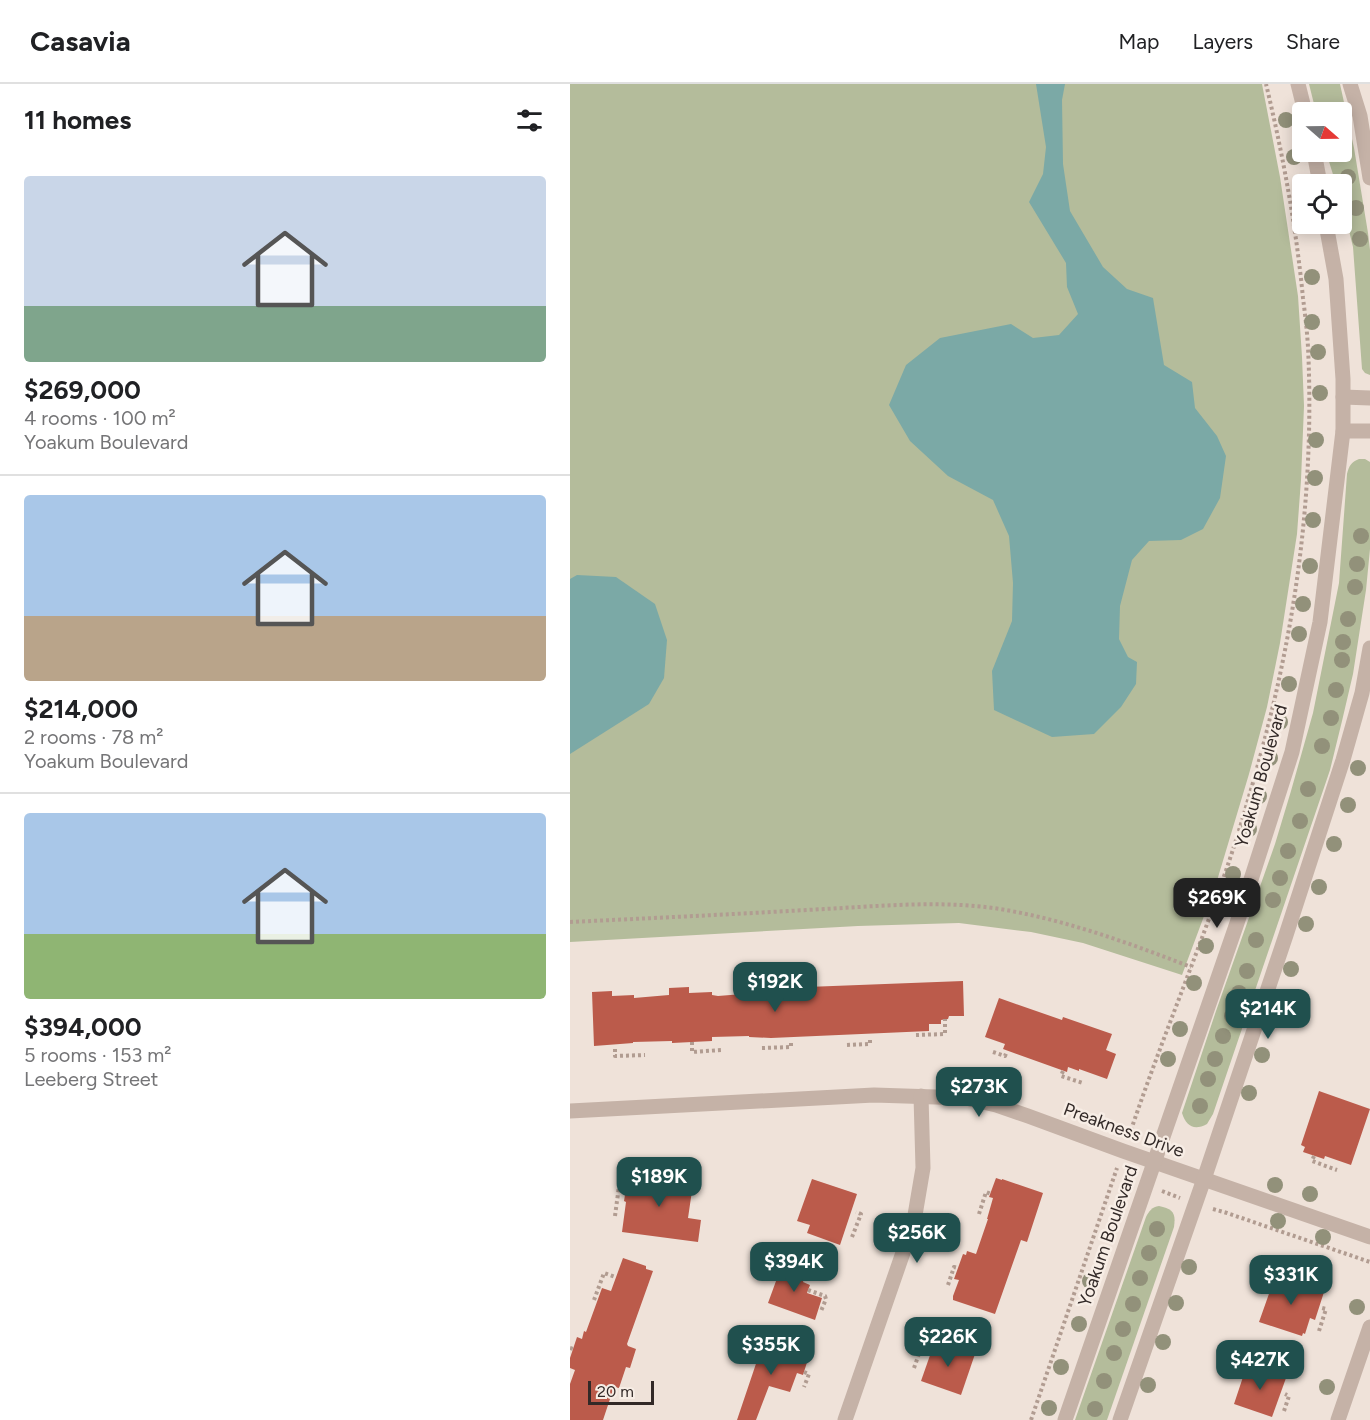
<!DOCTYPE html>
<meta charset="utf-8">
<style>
:root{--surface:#fff;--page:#f6f6f6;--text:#202124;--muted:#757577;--line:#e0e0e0;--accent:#20504e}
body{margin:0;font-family:Figtree,sans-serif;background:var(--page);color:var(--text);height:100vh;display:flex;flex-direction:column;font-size:22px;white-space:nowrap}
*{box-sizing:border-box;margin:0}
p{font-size:20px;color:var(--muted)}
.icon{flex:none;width:33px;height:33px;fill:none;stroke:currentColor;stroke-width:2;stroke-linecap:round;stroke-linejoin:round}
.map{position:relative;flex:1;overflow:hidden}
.sheet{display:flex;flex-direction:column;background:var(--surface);width:570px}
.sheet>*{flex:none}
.needle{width:39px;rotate:110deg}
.buttons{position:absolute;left:722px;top:18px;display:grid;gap:12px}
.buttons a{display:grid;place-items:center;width:60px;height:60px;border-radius:6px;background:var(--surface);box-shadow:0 3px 15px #0003;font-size:30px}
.scale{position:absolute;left:18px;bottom:15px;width:66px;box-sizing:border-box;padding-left:6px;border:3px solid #322927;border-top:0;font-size:16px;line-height:21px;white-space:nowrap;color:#322927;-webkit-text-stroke:4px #f7ede5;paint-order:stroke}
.price{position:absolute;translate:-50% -51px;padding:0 14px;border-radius:12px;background:var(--accent);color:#fff;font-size:20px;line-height:39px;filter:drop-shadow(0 2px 3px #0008)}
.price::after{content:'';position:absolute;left:50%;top:36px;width:18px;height:14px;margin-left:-9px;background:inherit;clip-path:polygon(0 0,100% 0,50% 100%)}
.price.current{background:#222;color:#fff}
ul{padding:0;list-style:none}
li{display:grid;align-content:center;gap:12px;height:318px;padding:0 24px}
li+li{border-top:2px solid var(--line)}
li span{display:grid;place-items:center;height:186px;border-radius:6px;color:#555}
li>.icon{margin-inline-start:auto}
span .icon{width:108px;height:108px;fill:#fffc;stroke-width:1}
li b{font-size:26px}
h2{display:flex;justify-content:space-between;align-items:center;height:72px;padding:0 24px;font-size:26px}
header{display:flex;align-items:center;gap:36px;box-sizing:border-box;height:84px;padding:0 30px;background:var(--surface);border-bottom:2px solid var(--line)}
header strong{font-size:28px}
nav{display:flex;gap:33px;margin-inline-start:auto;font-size:21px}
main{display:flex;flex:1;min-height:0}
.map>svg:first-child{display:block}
</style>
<header>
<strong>Casavia</strong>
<nav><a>Map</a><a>Layers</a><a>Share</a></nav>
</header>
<main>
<section class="sheet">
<h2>11 homes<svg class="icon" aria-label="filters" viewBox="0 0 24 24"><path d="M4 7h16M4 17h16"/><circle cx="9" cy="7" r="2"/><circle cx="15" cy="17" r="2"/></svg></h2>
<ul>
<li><span style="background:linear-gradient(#c9d6e8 70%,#7fa58c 0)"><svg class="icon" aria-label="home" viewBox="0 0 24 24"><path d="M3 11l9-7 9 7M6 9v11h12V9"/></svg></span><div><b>$269,000</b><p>4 rooms · 100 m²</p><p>Yoakum Boulevard</p></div></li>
<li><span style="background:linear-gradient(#a9c7e8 65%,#b9a48a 0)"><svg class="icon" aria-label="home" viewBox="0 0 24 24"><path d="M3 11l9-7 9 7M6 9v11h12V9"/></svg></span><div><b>$214,000</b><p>2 rooms · 78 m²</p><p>Yoakum Boulevard</p></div></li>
<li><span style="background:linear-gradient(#a9c7e8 65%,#8fb573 0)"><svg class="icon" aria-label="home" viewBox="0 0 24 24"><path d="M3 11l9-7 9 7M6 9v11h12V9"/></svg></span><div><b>$394,000</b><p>5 rooms · 153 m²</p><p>Leeberg Street</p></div></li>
</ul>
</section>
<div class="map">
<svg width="800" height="1336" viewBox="0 0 800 1336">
<rect width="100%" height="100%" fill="#efe2d9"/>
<g fill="#b4bc9b">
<polygon points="0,0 692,0 710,93 728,212 732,273 734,322 731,396 727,450 710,559 697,623 679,690 646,800 612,891 513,859 461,848 389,839 288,842 0,858"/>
<polygon points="739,0 770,0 784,64 798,149 800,166 800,291 795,289 792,285 783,163 771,114 771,100 766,100 756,68 771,68 771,28 746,28"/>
<path d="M789 375H795L800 378V465L796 506 783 590 772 637 760 686 643 1030 637 1040C624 1047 616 1042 612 1029L646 927 705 760 721 707 743 629 769 499 777 390C779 382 781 378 789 375Z"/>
<path d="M589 1122C603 1125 606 1129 604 1143L537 1336H505L576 1133C579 1127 582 1123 589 1122Z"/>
</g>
<g fill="#7ba9a6">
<polygon points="466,0 495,0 492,16 493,80 500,127 533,183 557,205 583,214 594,281 622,298 625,324 647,352 656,372 650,414 633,445 611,456 579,457 562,476 550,522 549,555 558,573 567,578 566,600 551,623 524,650 482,653 424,626 422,587 442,537 443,499 439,452 423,416 378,392 340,357 319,321 336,281 370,254 441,240 463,254 489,251 508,230 497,203 496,179 459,118 473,90 476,63"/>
<polygon points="7,491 46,493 85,520 97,556 94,594 79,620 0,670 0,495"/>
</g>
<g fill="#bb5b4b">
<polygon points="393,897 394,932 379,932 378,935 371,936 371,940 359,940 359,947 201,954 179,953 179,952 142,953 142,957 102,959 102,957 63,958 63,959 24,962 22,908 42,907 42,912 64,911 64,914 99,911 99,904 119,903 119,909 142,908 142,911 148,912 197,908 197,905 217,904 217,899 237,898 237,903"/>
<polygon points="429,914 492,936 493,933 542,950 536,966 546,970 537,995 509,985 509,987 498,983 497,988 433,965 435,960 415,953"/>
<polygon points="749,1007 800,1025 781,1081 755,1072 754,1075 733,1068 735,1063 731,1061"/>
<polygon points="59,1087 107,1094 106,1098 123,1100 118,1134 131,1136 128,1158 52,1148 56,1118 54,1117"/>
<polygon points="426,1094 432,1096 432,1095 473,1109 457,1158 451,1156 425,1230 383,1216 383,1212 389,1196 384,1195 393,1170 396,1171 397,1167 406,1170 418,1135 417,1135 423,1114 419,1113"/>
<polygon points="242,1095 287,1110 270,1161 237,1149 240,1141 227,1137"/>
<polygon points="53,1174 76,1182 76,1185 83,1187 57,1260 58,1262 66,1265 60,1284 56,1283 49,1304 44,1303 33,1336 0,1336 0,1300 5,1286 0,1284 0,1274 7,1253 12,1255 14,1247 16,1248 32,1204 41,1207"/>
<polygon points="213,1178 237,1186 233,1198 240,1201 237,1209 252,1214 245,1236 198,1219"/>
<polygon points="706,1190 754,1208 745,1236 740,1234 735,1250 733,1249 732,1252 689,1238"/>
<polygon points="194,1256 239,1272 233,1291 227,1289 220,1308 199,1302 186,1336 167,1336"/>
<polygon points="365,1257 405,1270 391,1311 351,1297"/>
<polygon points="677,1281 716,1294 702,1333 664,1320"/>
</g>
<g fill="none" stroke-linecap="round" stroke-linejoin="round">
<g stroke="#b19c91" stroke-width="4" stroke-dasharray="3 3" stroke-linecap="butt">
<path d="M0 838C85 834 169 830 254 825 312 822 372 816 430 825 496 836 559 859 621 883"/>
<polyline points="346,951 375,950 375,935"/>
<polyline points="122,958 122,968 151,966"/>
<polyline points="277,961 300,960 300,954"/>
<polyline points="192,964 221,963 221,957"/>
<polyline points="45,965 45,972 75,971"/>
<polyline points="423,968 435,972 437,967"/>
<polyline points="493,987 491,992 513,999"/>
<path d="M559 1052C594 947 639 845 671 740 687 686 702 631 713 576 734 474 743 367 738 263 737 246 735 230 733 214 726 142 713 71 696 0"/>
<polyline points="744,1072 742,1077 767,1086"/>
<polyline points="592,1107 610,1114"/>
<polyline points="643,1125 657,1129 800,1178"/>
<polyline points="409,1130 416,1108 421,1110"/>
<polyline points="45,1132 49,1102 53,1102"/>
<polyline points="282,1153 291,1130 286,1128"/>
<polyline points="378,1201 384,1183 388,1184"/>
<polyline points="238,1206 255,1212 256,1215 251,1227"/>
<polyline points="24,1216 34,1189 45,1193"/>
<polyline points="749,1247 756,1225 752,1224"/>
<polyline points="0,1264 3,1265"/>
<polyline points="344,1284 350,1267 358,1270"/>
<polyline points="234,1288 239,1290 234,1303"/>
<polyline points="714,1327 719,1312 715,1310"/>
<polyline points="461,1336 547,1084"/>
</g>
<g stroke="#c5b2a7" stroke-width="15">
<polyline points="728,0 735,28"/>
<polyline points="780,0 790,32 800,94"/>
<polyline points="744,68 750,100"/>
<polyline points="773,313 800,314"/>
<polyline points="773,347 800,347"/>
<polyline points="0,1027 304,1011 396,1014 426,1021 458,1032 553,1067 800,1153"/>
<polyline points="275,1336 344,1137 353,1084 351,1012"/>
<polyline points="495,1336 667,839 722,668 750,538 773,347 773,295 766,195 756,140"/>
<polyline points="550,1336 634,1095 716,851 773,676 792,609 800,564"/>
<polyline points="768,1336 800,1243"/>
</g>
</g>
<g fill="#92917a">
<circle cx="716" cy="36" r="8"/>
<circle cx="724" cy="73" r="8"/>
<circle cx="778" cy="93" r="8"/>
<circle cx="786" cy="124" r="8"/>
<circle cx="790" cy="155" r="8"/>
<circle cx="742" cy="193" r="8"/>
<circle cx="742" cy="238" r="8"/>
<circle cx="748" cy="268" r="8"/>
<circle cx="750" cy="309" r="8"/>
<circle cx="746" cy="356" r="8"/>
<circle cx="745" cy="394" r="8"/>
<circle cx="743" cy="436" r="8"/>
<circle cx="791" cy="452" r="8"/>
<circle cx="787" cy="480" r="8"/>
<circle cx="740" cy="482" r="8"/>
<circle cx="785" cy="503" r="8"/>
<circle cx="733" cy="520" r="8"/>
<circle cx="778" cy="535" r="8"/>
<circle cx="729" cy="550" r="8"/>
<circle cx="773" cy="558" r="8"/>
<circle cx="772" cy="576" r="8"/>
<circle cx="719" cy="600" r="8"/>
<circle cx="766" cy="606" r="8"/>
<circle cx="761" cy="634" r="8"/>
<circle cx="710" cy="638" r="8"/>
<circle cx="752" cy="662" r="8"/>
<circle cx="700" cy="674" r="8"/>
<circle cx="788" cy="684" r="8"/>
<circle cx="738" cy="705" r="8"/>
<circle cx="689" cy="712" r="8"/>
<circle cx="778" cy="721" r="8"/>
<circle cx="730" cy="737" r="8"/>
<circle cx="679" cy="745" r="8"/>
<circle cx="764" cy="760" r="8"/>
<circle cx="718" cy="767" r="8"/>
<circle cx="663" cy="790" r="8"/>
<circle cx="710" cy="794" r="8"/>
<circle cx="749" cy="803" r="8"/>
<circle cx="703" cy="816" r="8"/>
<circle cx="653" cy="820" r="8"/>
<circle cx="736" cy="840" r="8"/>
<circle cx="686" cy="856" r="8"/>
<circle cx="636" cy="862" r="8"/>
<circle cx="721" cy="885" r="8"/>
<circle cx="677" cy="887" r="8"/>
<circle cx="624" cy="899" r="8"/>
<circle cx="669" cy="909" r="8"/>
<circle cx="662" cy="932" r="8"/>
<circle cx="705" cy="932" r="8"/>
<circle cx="610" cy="945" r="8"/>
<circle cx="653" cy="952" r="8"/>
<circle cx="692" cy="971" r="8"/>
<circle cx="598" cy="975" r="8"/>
<circle cx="645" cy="975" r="8"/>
<circle cx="638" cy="995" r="8"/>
<circle cx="679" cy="1009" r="8"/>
<circle cx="630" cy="1022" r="8"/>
<circle cx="705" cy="1101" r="8"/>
<circle cx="740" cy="1110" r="8"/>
<circle cx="708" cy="1137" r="8"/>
<circle cx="587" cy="1145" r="8"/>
<circle cx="753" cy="1153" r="8"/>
<circle cx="579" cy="1169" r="8"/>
<circle cx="619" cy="1183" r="8"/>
<circle cx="570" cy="1194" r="8"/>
<circle cx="520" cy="1197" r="8"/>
<circle cx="606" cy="1219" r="8"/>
<circle cx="563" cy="1220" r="8"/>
<circle cx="787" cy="1223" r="8"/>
<circle cx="509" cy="1240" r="8"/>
<circle cx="553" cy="1245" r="8"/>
<circle cx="593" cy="1258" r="8"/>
<circle cx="544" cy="1269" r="8"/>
<circle cx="491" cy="1283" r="8"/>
<circle cx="534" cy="1297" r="8"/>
<circle cx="578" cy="1301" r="8"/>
<circle cx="757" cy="1303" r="8"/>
<circle cx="479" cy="1324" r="8"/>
<circle cx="525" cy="1325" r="8"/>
</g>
<g text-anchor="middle" stroke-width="5" stroke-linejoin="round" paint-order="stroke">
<g font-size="18" fill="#322927" stroke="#f7ede5">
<text transform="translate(691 692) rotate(-74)" y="6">Yoakum Boulevard</text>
<text transform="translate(554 1046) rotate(20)" y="6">Preakness Drive</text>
<text transform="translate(538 1152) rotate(-71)" y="6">Yoakum Boulevard</text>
</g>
</g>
</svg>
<div class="buttons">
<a><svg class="needle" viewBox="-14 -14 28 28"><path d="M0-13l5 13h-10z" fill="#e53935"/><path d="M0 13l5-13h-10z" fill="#757577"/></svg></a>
<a><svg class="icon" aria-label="locate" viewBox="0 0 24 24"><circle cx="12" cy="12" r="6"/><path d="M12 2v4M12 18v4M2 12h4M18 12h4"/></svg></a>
</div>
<div class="scale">20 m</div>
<b class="price current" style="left:647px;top:845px">$269K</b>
<b class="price" style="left:205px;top:929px">$192K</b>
<b class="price" style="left:698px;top:956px">$214K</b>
<b class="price" style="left:409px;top:1034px">$273K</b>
<b class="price" style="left:89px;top:1124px">$189K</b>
<b class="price" style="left:347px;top:1180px">$256K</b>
<b class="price" style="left:224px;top:1209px">$394K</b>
<b class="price" style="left:721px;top:1222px">$331K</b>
<b class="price" style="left:378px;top:1284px">$226K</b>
<b class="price" style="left:201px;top:1292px">$355K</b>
<b class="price" style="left:690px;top:1307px">$427K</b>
</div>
</main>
